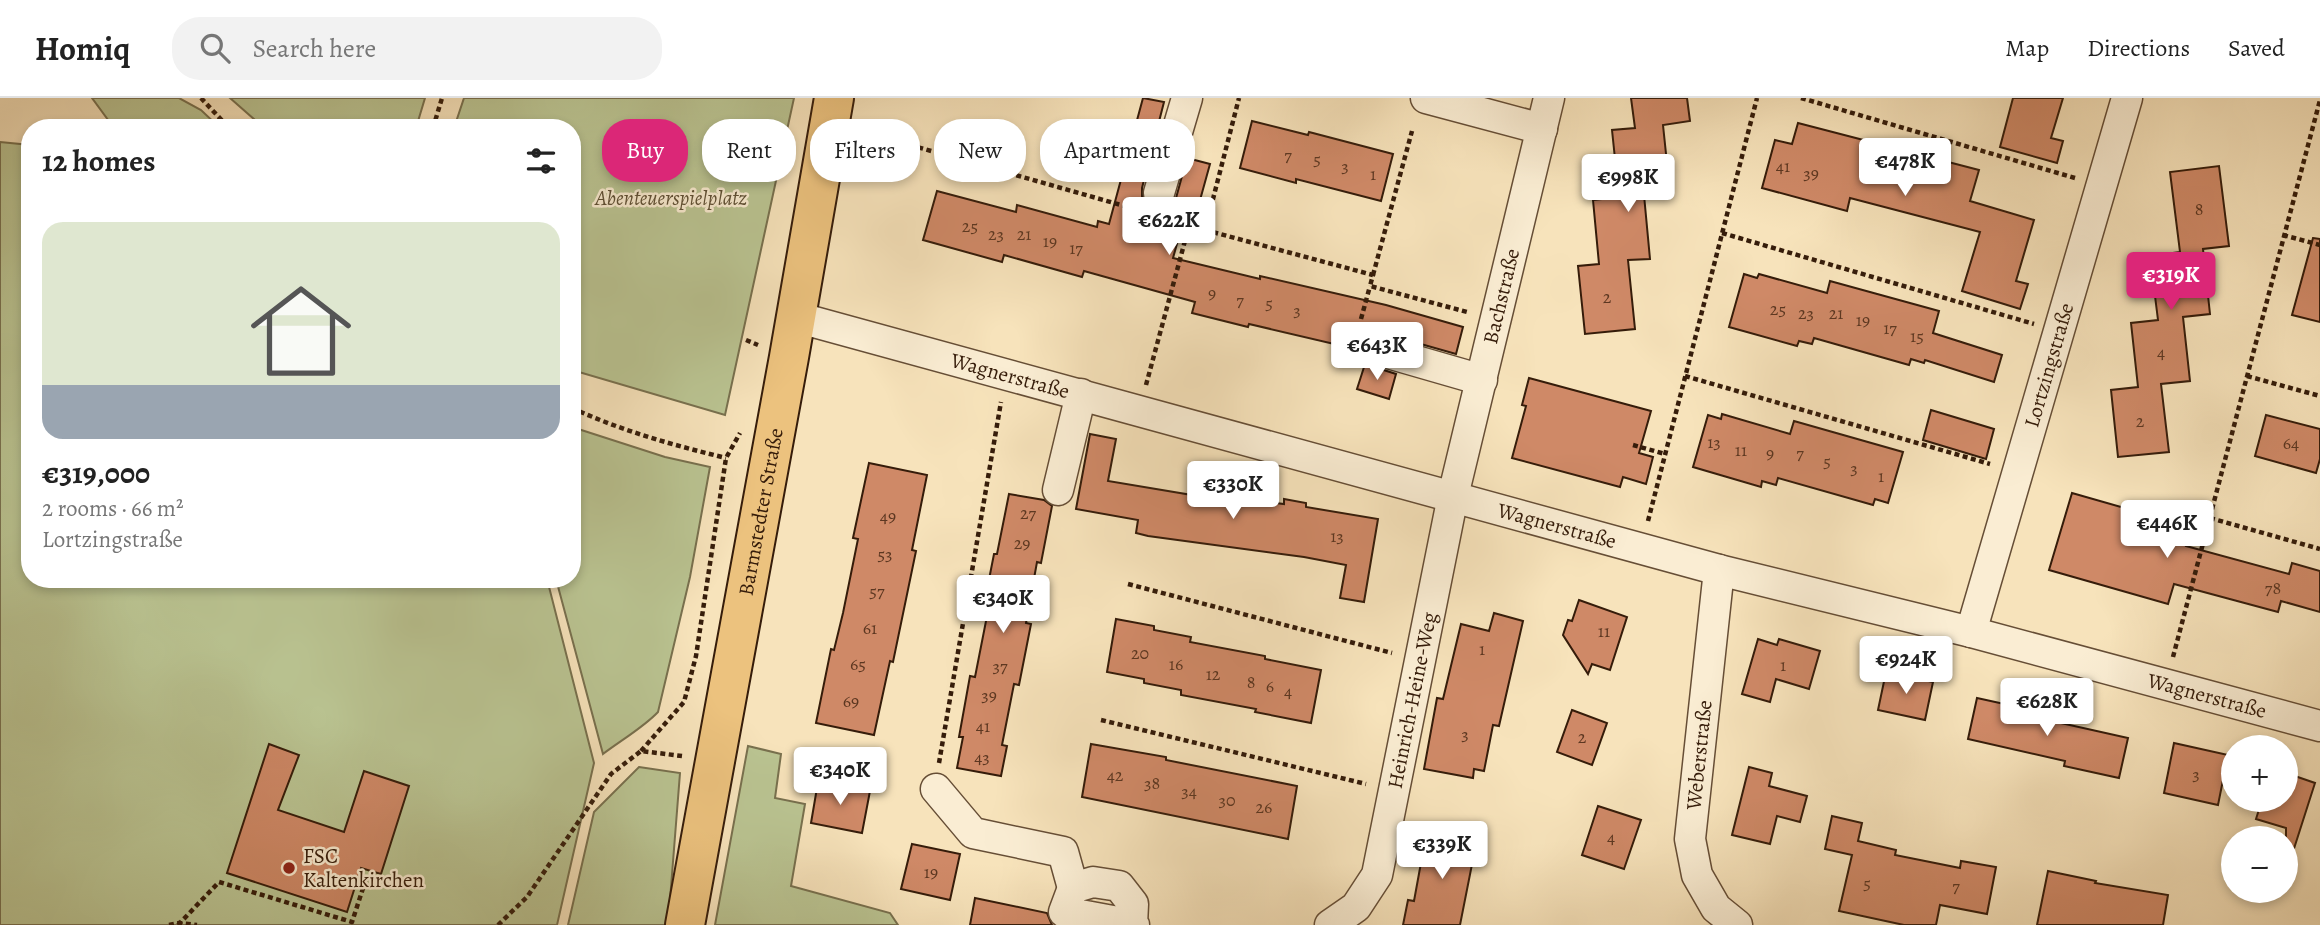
<!DOCTYPE html>
<meta charset="utf-8">
<style>
:root{--surface:#fff;--page:#f2f2f2;--text:#222;--muted:#767676;--line:#e0e0e0;--accent:#db2777}
body{margin:0;font-family:Alegreya,serif;background:var(--page);color:var(--text);height:100vh;display:flex;flex-direction:column;font-size:26px;white-space:nowrap}
*{box-sizing:border-box;margin:0}
p{font-size:23px;color:var(--muted)}
.icon{flex:none;width:38px;height:38px;fill:none;stroke:currentColor;stroke-width:2;stroke-linecap:round;stroke-linejoin:round}
.map{position:relative;flex:1;overflow:hidden}
.side{position:absolute;left:21px;top:21px;width:560px;height:469px;display:flex;flex-direction:column;background:var(--surface);border-radius:28px;box-shadow:0 4px 10px #0003}
.side>*{flex:none}
.banner{position:absolute;left:602px;top:21px;width:665px;height:63px;display:flex;gap:14px}
.tools{position:absolute;left:2221px;top:637px;display:grid;gap:14px}
.tools a{display:grid;place-items:center;width:77px;height:77px;border-radius:50%;background:var(--surface);box-shadow:0 4px 10px #0003;font-size:35px}
.price{position:absolute;translate:-50% -60px;padding:0 16px;border-radius:7px;background:#fff;color:#222;font-size:23px;line-height:46px;filter:drop-shadow(0 2px 4px #0008)}
.price::after{content:'';position:absolute;left:50%;top:42px;width:21px;height:16px;margin-left:-10px;background:inherit;clip-path:polygon(0 0,100% 0,50% 100%)}
.price.current{background:var(--accent);color:#fff}
ul{padding:0;list-style:none}
li{display:grid;align-content:center;gap:14px;height:371px;padding:0 21px}
li+li{border-top:2px solid var(--line)}
li span{display:grid;place-items:center;height:217px;border-radius:21px;color:#555}
li>.icon{margin-inline-start:auto}
span .icon{width:126px;height:126px;fill:#fffc;stroke-width:1}
li b{font-size:30px}
h2{display:flex;justify-content:space-between;align-items:center;height:84px;padding:0 21px;font-size:30px}
.tag{padding:0 24px;border-radius:28px;background:var(--surface);box-shadow:0 4px 10px #0003;font-size:24px;line-height:63px}
.tag.current{background:var(--accent);color:#fff}
header{display:flex;align-items:center;gap:42px;box-sizing:border-box;height:98px;padding:0 35px;background:var(--surface);border-bottom:2px solid var(--line)}
header strong{font-size:33px}
nav{display:flex;gap:38px;margin-inline-start:auto;font-size:24px}
.search{width:490px;height:63px;background:var(--page);display:flex;align-items:center;gap:18px;box-sizing:border-box;padding:0 24px;border-radius:28px;color:var(--muted);font-size:26px}
.map>svg:first-child{display:block}
</style>
<header>
<strong>Homiq</strong>
<div class="search"><svg class="icon" aria-label="search" viewBox="0 0 24 24"><circle cx="10" cy="10" r="6"/><path d="M15 15l6 6"/></svg>Search here</div>
<nav><a>Map</a><a>Directions</a><a>Saved</a></nav>
</header>
<div class="map">
<svg width="2320" height="827" viewBox="0 0 2320 827">
<rect width="100%" height="100%" fill="#f7e3bb"/>
<filter id="stains"><feTurbulence type="fractalNoise" baseFrequency=".00286" numOctaves="4"/><feColorMatrix values="0 0 0 0 .2 0 0 0 0 .09 0 0 0 0 .02 0 0 0 .5 -.17"/></filter>
<radialGradient id="worn" r=".72"><stop offset=".6" stop-color="#630" stop-opacity="0"/><stop offset="1" stop-color="#630" stop-opacity=".3"/></radialGradient>
<g fill="#bac492" stroke="#78704e" stroke-width="2">
<polygon points="92,0 179,0 201,12 220,30 114,30"/>
<polygon points="230,0 425,0 416,30 264,30"/>
<polygon points="464,0 794,0 725,317 572,272 572,30 454,30"/>
<polygon points="0,44 30,47 30,481 547,481 594,665 557,827 0,827"/>
<path d="M572 329 665 359 710 369 690 479 658 614C644 629 620 643 603 656L556 481H572Z"/>
<polygon points="748,648 781,656 775,700 805,706 791,788 890,815 898,827 715,827"/>
<polygon points="639,669 680,675 668,827 568,827 594,714"/>
</g>
<g fill="#cf8967" stroke="#351c0a" stroke-width="2">
<polygon points="1143,0 1164,4 1142,90 1142,100 1147,108 1153,112 1162,112 1172,107 1176,100 1187,60 1210,66 1197,113 1187,110 1173,160 1260,181 1260,178 1386,207 1463,229 1456,256 1368,231 1360,231 1352,235 1347,243 1347,249 1249,226 1248,229 1192,215 1195,204 1084,173 1082,179 1004,157 1002,164 923,142 937,93 1016,114 1017,107 1097,129 1098,123 1109,126"/>
<polygon points="1631,0 1687,0 1690,23 1663,27 1670,94 1644,97 1650,161 1628,162 1635,231 1585,236 1578,168 1599,166 1593,102 1619,99 1612,32 1635,30"/>
<polygon points="2013,0 2063,0 2051,40 2063,43 2057,65 2000,49"/>
<polygon points="1252,23 1308,37 1309,34 1393,56 1381,103 1296,81 1296,85 1240,70"/>
<polygon points="1798,25 1979,72 1970,103 2034,122 2016,183 2028,186 2020,211 1962,193 1980,134 1850,100 1847,113 1762,90 1775,42 1792,46"/>
<polygon points="2219,68 2229,148 2203,151 2210,216 2183,219 2190,283 2161,286 2169,354 2118,359 2111,292 2138,289 2131,225 2158,222 2150,158 2180,154 2170,74"/>
<polygon points="2313,140 2320,141 2320,224 2292,217"/>
<polygon points="1744,176 1757,180 1759,176 1827,195 1830,183 1939,213 1933,235 2002,257 1994,284 1925,262 1924,265 1911,261 1909,267 1814,240 1812,246 1799,243 1797,248 1729,229"/>
<polygon points="1365,266 1396,276 1389,301 1357,291"/>
<polygon points="1529,280 1651,313 1639,355 1653,359 1646,386 1623,379 1620,389 1512,360 1526,308 1522,307"/>
<polygon points="1931,312 1994,331 1986,361 1923,342"/>
<polygon points="1722,316 1790,336 1794,323 1903,354 1888,405 1875,401 1873,407 1778,380 1776,387 1762,383 1761,389 1693,369 1708,317 1721,321"/>
<polygon points="2266,317 2320,331 2320,361 2316,375 2255,358"/>
<polygon points="1090,336 1116,341 1108,383 1222,402 1223,398 1284,406 1284,401 1306,405 1306,409 1378,421 1364,504 1340,500 1346,467 1304,459 1148,438 1136,435 1138,422 1076,411"/>
<polygon points="869,365 927,377 912,452 916,453 893,564 890,563 874,637 816,625 831,551 834,552 843,515 858,441 853,440"/>
<polygon points="2072,395 2191,429 2186,448 2289,476 2292,465 2320,473 2320,514 2281,503 2278,514 2174,486 2168,506 2049,472"/>
<polygon points="1009,396 1044,402 1052,408 1041,465 1037,464 1026,525 1031,526 1019,587 1014,586 1002,647 1007,648 1001,678 957,670 963,639 959,639 970,578 975,579 987,518 982,517 994,456 997,456"/>
<polygon points="1579,502 1627,519 1610,572 1592,566 1588,576 1563,537 1568,522 1572,523"/>
<polygon points="1494,515 1523,523 1499,628 1493,627 1484,673 1474,671 1473,680 1424,671 1437,600 1443,601 1461,526 1489,533"/>
<polygon points="1116,521 1154,528 1154,532 1191,539 1190,544 1265,558 1265,561 1321,572 1311,625 1255,614 1256,611 1181,597 1181,592 1144,585 1144,581 1107,574"/>
<polygon points="1758,541 1777,547 1779,541 1820,553 1809,591 1776,581 1770,604 1742,596"/>
<polygon points="1886,574 1933,584 1925,622 1878,612"/>
<polygon points="1977,600 2036,613 2034,619 2128,640 2119,680 2064,668 2065,663 1968,641"/>
<polygon points="1572,612 1607,625 1592,667 1557,654"/>
<polygon points="2174,645 2228,657 2218,707 2164,695"/>
<polygon points="269,646 299,657 278,712 344,734 364,673 409,688 381,776 361,770 347,814 227,775"/>
<polygon points="1091,646 1166,659 1166,662 1297,688 1288,741 1082,699"/>
<polygon points="1749,669 1772,675 1769,688 1807,698 1800,724 1777,718 1770,746 1732,737"/>
<polygon points="2286,675 2315,685 2290,763 2286,762 2286,730 2256,721 2262,702 2286,702"/>
<polygon points="818,684 870,693 862,735 811,725"/>
<polygon points="1598,708 1641,722 1624,771 1582,757"/>
<polygon points="1832,718 1862,725 1858,743 1896,752 1895,757 1960,770 1961,763 1996,769 1987,816 1940,807 1936,827 1904,827 1839,813 1852,757 1825,751"/>
<polygon points="1427,732 1477,741 1460,827 1403,827 1408,802 1414,803"/>
<polygon points="912,746 960,756 950,802 901,791"/>
<polygon points="2048,773 2096,783 2095,785 2168,797 2163,827 2037,827"/>
<polygon points="975,800 1047,815 1052,827 970,827"/>
</g>
<g fill="none" stroke-linecap="round" stroke-linejoin="round">
<defs>
<g id="minor">
<polyline points="1426,0 1542,31"/>
<polyline points="1159,95 1187,0"/>
<path id="s1" d="M796 219 1719 472 1971 534 2320 628"/>
<polyline points="1364,248 1482,282"/>
<polyline points="1058,392 1081,296"/>
<polyline points="1719,472 1690,741 1697,777 1716,810 1737,827"/>
<path id="s2" d="M1971 534 2127 0"/>
<polyline points="936,691 973,735 1063,754 1073,790"/>
<polyline points="1132,827 1133,806 1119,788 1093,784 1073,790 1064,814 1134,827"/>
<path id="s3" d="M1330 827 1356 809 1377 777 1453 398 1549 0"/>
</g>
<g id="major">
<path id="s4" d="M685 827 789 259 834 0"/>
</g>
</defs>
<use href="#minor" stroke="#664e36" stroke-width="33"/>
<use href="#major" stroke="#351c0a" stroke-width="42"/>
<g stroke="#351c0a" stroke-width="4.5" stroke-dasharray="5 3.5" stroke-linecap="butt">
<polyline points="201,0 229,30"/>
<polyline points="1801,0 2075,80"/>
<polyline points="433,30 442,0"/>
<polyline points="861,33 1135,111"/>
<polyline points="1170,122 1189,128"/>
<polyline points="1205,132 1373,177 1370,188 1467,214"/>
<polyline points="1722,135 2034,226"/>
<polyline points="2283,137 2320,147"/>
<polyline points="1373,177 1412,33"/>
<polyline points="1361,221 1370,188"/>
<polyline points="746,242 758,247"/>
<polyline points="1685,278 1990,366"/>
<polyline points="2247,278 2320,298"/>
<polyline points="1146,287 1189,128 1205,132 1239,0"/>
<path d="M572 310C622 333 673 347 726 360"/>
<polyline points="1633,347 1665,356"/>
<polyline points="2210,420 2320,451"/>
<polyline points="1648,423 1757,0"/>
<polyline points="1128,486 1392,555"/>
<polyline points="2173,559 2320,2"/>
<polyline points="1101,622 1366,686"/>
<polyline points="641,653 684,604 696,558 726,360 740,335"/>
<polyline points="939,665 1001,304"/>
<polyline points="169,827 179,825 197,827"/>
<polyline points="178,827 219,784 352,824 367,778"/>
<polyline points="498,827 527,799 611,676 641,653 682,658"/>
</g>
<use href="#minor" stroke="#faedd3" stroke-width="30"/>
<use href="#major" stroke="#ecc27e" stroke-width="38"/>
</g>
<circle fill="#8f2418" stroke="#faedd3" stroke-width="2.5" cx="289" cy="770" r="7"/>
<g text-anchor="middle" stroke-width="5" stroke-linejoin="round" paint-order="stroke">
<g font-size="18" fill="#5c3721">
<text x="1288" y="63">7</text>
<text x="1317" y="67">5</text>
<text x="1345" y="74">3</text>
<text x="1783" y="74">41</text>
<text x="1811" y="81">39</text>
<text x="1373" y="82">1</text>
<text x="2199" y="117">8</text>
<text x="970" y="134">25</text>
<text x="996" y="142">23</text>
<text x="1024" y="142">21</text>
<text x="1050" y="149">19</text>
<text x="1076" y="156">17</text>
<text x="1212" y="201">9</text>
<text x="1607" y="205">2</text>
<text x="1240" y="208">7</text>
<text x="1269" y="211">5</text>
<text x="1778" y="217">25</text>
<text x="1297" y="218">3</text>
<text x="1806" y="221">23</text>
<text x="1836" y="221">21</text>
<text x="1863" y="228">19</text>
<text x="1890" y="236">17</text>
<text x="1917" y="244">15</text>
<text x="2161" y="260">4</text>
<text x="2140" y="329">2</text>
<text x="1714" y="350">13</text>
<text x="2291" y="351">64</text>
<text x="1741" y="358">11</text>
<text x="1770" y="361">9</text>
<text x="1800" y="361">7</text>
<text x="1827" y="369">5</text>
<text x="1854" y="376">3</text>
<text x="1881" y="384">1</text>
<text x="1028" y="421">27</text>
<text x="888" y="424">49</text>
<text x="1337" y="444">13</text>
<text x="1022" y="451">29</text>
<text x="885" y="462">53</text>
<text x="2273" y="496">78</text>
<text x="877" y="499">57</text>
<text x="870" y="536">61</text>
<text x="1604" y="539">11</text>
<text x="1482" y="557">1</text>
<text x="1140" y="561">20</text>
<text x="858" y="572">65</text>
<text x="1176" y="572">16</text>
<text x="1783" y="573">1</text>
<text x="1000" y="574">37</text>
<text x="1213" y="582">12</text>
<text x="1251" y="590">8</text>
<text x="1270" y="594">6</text>
<text x="1288" y="599">4</text>
<text x="989" y="603">39</text>
<text x="851" y="609">69</text>
<text x="983" y="634">41</text>
<text x="1465" y="642">3</text>
<text x="1582" y="645">2</text>
<text x="982" y="665">43</text>
<text x="2196" y="682">3</text>
<text x="1115" y="683">42</text>
<text x="1152" y="691">38</text>
<text x="1189" y="699">34</text>
<text x="1227" y="708">30</text>
<text x="1264" y="715">26</text>
<text x="1611" y="745">4</text>
<text x="931" y="780">19</text>
<text x="1867" y="791">5</text>
<text x="1956" y="794">7</text>
</g>
<g font-size="21" font-style="italic" fill="#5d4e33" stroke="#faedd3">
<text x="671" y="107">Abenteuerspielplatz</text>
</g>
<g font-size="21" fill="#351c0a" stroke="#faedd3">
<text dy="7" stroke="none"><textPath href="#s3" startOffset="662">Bachstraße</textPath></text>
<text dy="7" stroke="none"><textPath href="#s2" startOffset="278">Lortzingstraße</textPath></text>
<text dy="7" stroke="none"><textPath href="#s1" startOffset="222">Wagnerstraße</textPath></text>
<text dy="7" stroke="none"><textPath href="#s4" startOffset="420">Barmstedter Straße</textPath></text>
<text dy="7" stroke="none"><textPath href="#s1" startOffset="789">Wagnerstraße</textPath></text>
<text dy="7" stroke="none"><textPath href="#s1" startOffset="1461">Wagnerstraße</textPath></text>
<text dy="7" stroke="none"><textPath href="#s3" startOffset="248">Heinrich-Heine-Weg</textPath></text>
<text transform="translate(1699 657) rotate(-84)" y="7">Weberstraße</text>
</g>
<g font-size="21" fill="#351c0a" stroke="#faedd3" text-anchor="start">
<text x="303" y="765">FSC<tspan x="303" dy="24">Kaltenkirchen</tspan></text>
</g>
</g>
<rect width="100%" height="100%" filter="url(#stains)"/>
<rect width="100%" height="100%" fill="url(#worn)"/>
</svg>
<div class="tools">
<a>+</a>
<a>−</a>
</div>
<b class="price" style="left:1905px;top:100px">€478K</b>
<b class="price" style="left:1628px;top:116px">€998K</b>
<b class="price" style="left:1169px;top:159px">€622K</b>
<b class="price current" style="left:2171px;top:214px">€319K</b>
<b class="price" style="left:1377px;top:284px">€643K</b>
<b class="price" style="left:1233px;top:423px">€330K</b>
<b class="price" style="left:2167px;top:462px">€446K</b>
<b class="price" style="left:1003px;top:537px">€340K</b>
<b class="price" style="left:1906px;top:598px">€924K</b>
<b class="price" style="left:2047px;top:640px">€628K</b>
<b class="price" style="left:840px;top:709px">€340K</b>
<b class="price" style="left:1442px;top:783px">€339K</b>
<div class="banner">
<a class="tag current">Buy</a>
<a class="tag">Rent</a>
<a class="tag">Filters</a>
<a class="tag">New</a>
<a class="tag">Apartment</a>
</div>
<section class="side">
<h2>12 homes<svg class="icon" aria-label="filters" viewBox="0 0 24 24"><path d="M4 7h16M4 17h16"/><circle cx="9" cy="7" r="2"/><circle cx="15" cy="17" r="2"/></svg></h2>
<ul>
<li><span style="background:linear-gradient(#dfe7d0 75%,#9aa5b1 0)"><svg class="icon" aria-label="home" viewBox="0 0 24 24"><path d="M3 11l9-7 9 7M6 9v11h12V9"/></svg></span><div><b>€319,000</b><p>2 rooms · 66 m²</p><p>Lortzingstraße</p></div></li>
</ul>
</section>
</div>
